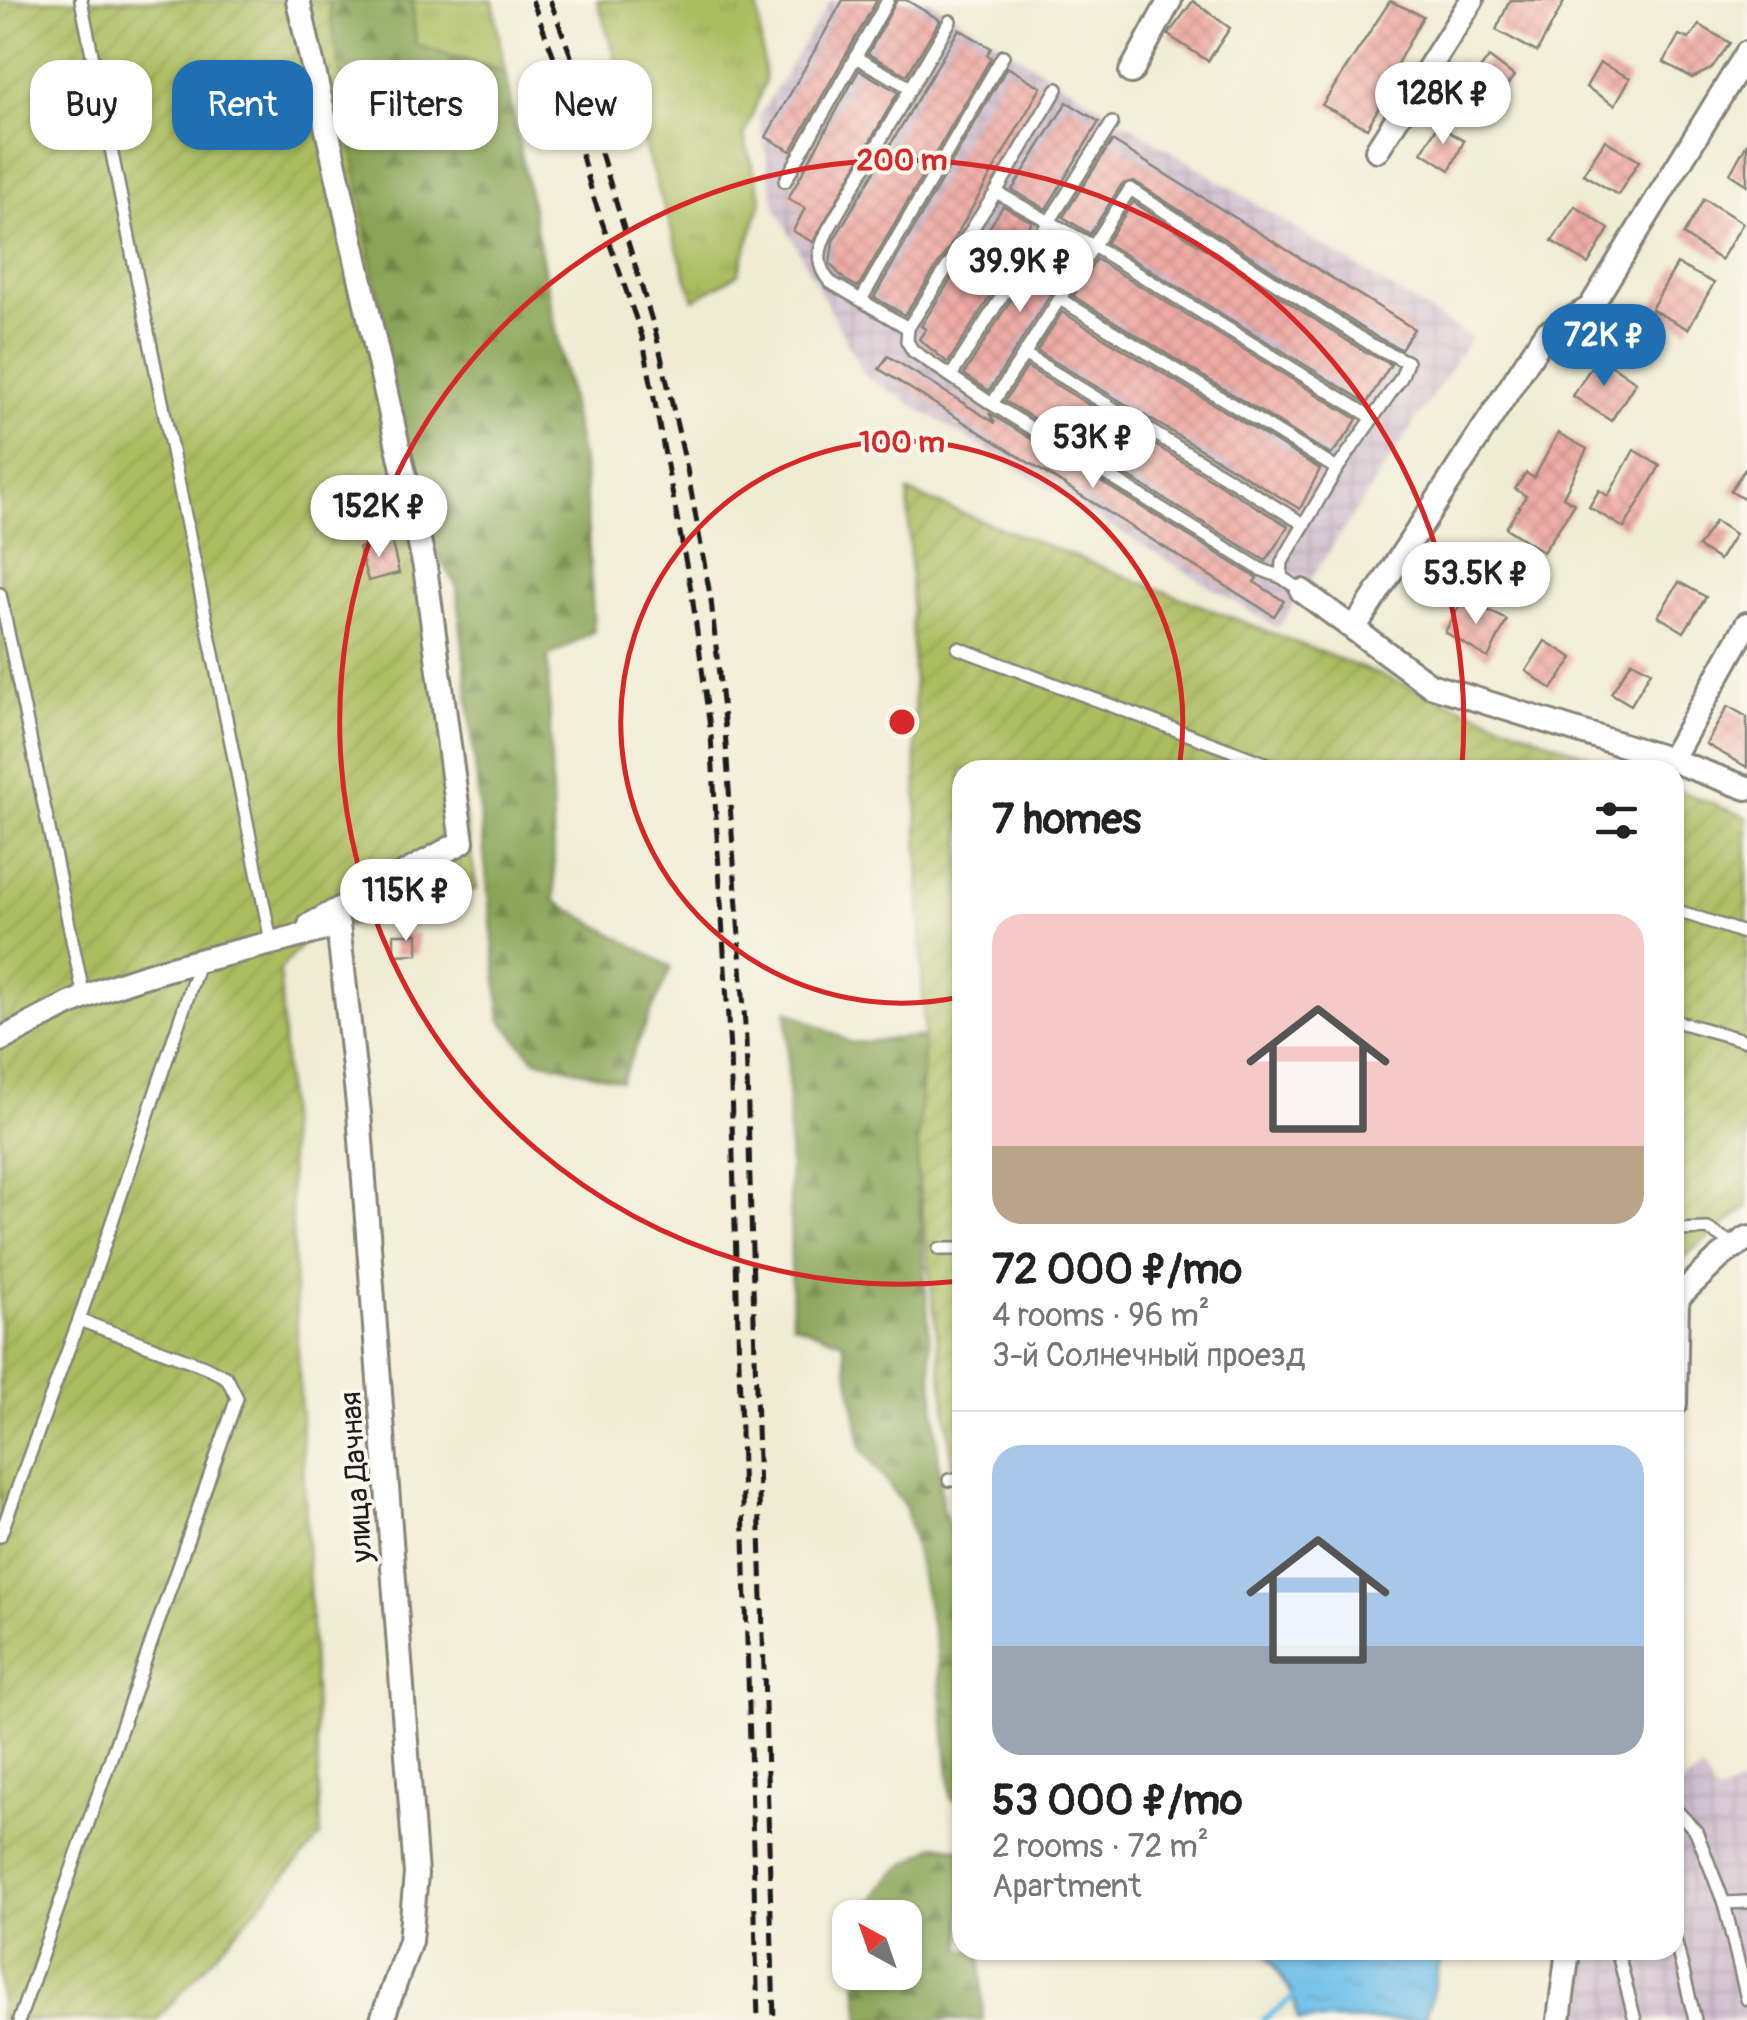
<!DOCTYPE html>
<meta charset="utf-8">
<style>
:root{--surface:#fff;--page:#f2f2f2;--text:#222;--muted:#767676;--line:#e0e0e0;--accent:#1f6fb2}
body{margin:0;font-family:Pangolin,sans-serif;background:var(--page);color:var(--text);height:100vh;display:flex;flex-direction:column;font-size:38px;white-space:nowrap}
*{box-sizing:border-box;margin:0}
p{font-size:32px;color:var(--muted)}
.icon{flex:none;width:55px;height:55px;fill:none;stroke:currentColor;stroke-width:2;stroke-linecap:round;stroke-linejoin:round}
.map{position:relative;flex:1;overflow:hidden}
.details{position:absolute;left:952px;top:760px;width:732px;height:1200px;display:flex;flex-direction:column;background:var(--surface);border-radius:30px;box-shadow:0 2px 8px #0004}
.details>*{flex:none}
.banner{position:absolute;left:30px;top:60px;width:772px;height:90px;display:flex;gap:20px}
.needle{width:65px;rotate:320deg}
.tools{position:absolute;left:832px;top:1900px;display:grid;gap:20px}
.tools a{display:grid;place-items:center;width:90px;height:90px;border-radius:20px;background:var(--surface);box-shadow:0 2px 8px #0004;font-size:50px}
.price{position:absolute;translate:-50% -85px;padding:0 22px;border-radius:35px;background:#fff;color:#222;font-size:32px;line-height:65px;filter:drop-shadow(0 2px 5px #0008)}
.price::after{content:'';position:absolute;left:50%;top:60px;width:30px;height:22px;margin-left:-15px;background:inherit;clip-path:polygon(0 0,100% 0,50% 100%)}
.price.active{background:var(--accent);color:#fff}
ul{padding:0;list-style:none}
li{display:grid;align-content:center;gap:20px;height:530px;padding:0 40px}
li+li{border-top:2px solid var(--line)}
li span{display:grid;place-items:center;height:310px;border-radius:30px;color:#555}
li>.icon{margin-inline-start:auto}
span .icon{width:180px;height:180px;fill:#fffc;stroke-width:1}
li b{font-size:42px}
h2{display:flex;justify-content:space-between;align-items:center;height:120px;padding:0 40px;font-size:42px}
.pill{padding:0 35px;border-radius:30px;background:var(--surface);box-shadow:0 2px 8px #0004;font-size:35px;line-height:90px}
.pill.active{background:var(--accent);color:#fff}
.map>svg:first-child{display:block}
</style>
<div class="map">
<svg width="1747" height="2020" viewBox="0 0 1747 2020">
<defs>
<pattern id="industrial-grid" width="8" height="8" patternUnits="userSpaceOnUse" patternTransform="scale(2.5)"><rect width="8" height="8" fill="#cfbdce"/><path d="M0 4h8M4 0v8" fill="none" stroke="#b1a2b0"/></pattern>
<pattern id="grass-tufts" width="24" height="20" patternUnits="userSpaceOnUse" patternTransform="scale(2.5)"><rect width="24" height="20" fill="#acbd60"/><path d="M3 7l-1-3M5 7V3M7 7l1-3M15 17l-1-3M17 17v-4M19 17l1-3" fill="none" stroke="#93a253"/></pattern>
<pattern id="forest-firs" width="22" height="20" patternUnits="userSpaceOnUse" patternTransform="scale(2.5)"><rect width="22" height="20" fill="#89a456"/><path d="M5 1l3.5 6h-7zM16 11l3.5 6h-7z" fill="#6f8546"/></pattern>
<pattern id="garden-furrows" width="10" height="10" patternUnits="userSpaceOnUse" patternTransform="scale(2.5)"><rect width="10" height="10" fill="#acbd60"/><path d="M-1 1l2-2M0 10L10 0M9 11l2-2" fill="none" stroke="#93a253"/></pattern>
<pattern id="water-ripples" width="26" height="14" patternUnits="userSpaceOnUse" patternTransform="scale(2.5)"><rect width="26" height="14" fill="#6ebfe9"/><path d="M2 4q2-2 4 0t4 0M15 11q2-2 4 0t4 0" fill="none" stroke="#5fa4c7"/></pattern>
<pattern id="building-cross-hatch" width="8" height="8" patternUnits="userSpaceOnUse" patternTransform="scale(2.5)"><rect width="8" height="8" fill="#f0aca6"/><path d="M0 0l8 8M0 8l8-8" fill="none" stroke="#cd938e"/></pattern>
</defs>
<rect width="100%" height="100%" fill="#fbf7ec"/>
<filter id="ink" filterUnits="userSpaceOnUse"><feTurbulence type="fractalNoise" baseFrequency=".01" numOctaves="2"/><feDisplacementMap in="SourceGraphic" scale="20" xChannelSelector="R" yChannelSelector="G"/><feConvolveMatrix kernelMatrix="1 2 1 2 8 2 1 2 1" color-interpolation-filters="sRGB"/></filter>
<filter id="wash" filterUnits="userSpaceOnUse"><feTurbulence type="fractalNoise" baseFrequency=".0048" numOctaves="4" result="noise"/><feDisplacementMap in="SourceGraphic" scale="40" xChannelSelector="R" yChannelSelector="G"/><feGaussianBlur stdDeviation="2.25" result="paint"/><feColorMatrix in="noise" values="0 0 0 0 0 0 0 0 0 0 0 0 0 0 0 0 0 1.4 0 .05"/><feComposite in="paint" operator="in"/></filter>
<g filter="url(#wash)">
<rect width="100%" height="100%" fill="#f0ecd4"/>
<g fill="url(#industrial-grid)">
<polygon points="831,0 929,0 1471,338 1278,628 865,376 775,206 759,116"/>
<polygon points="1702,1770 1716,1795 1747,1782 1747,2020 1566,2020 1575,1950 1675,1950 1675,1789"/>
</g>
<g fill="url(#grass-tufts)" stroke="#646c3e" stroke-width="2.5">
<polygon points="412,0 493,0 505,73 416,45"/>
<polygon points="597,0 757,0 765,81 744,137 762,200 738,274 694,300"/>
</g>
<g fill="url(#forest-firs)" stroke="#526039" stroke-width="2.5">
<polygon points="278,0 412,0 416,45 505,73 584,470 594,631 548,657 555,901 671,967 621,1081 534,1059 501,1020 457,587 432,546"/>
<polygon points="787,1010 852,1043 924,1036 917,1168 942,1507 962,1561 962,1804 951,1798 937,1650 906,1508 862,1449 843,1342 792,1323"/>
<path d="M936 1845 962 1849V1950H981L983 2020H861L856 1973 905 1972V1918L867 1917C878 1880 904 1864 936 1845Z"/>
</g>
<g fill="url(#garden-furrows)" stroke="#646c3e" stroke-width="2.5">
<polygon points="0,0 328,0 477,889 308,937 280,970 321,1836 157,2020 0,2020"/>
<polygon points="908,492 1625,770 962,770 962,1545 917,1168 924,1036"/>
<polygon points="1675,789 1747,817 1747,1208 1675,1263"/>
</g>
<polygon fill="url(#water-ripples)" stroke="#456e82" stroke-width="2.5" points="1263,1950 1443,1950 1425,2020 1298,2020 1294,1997"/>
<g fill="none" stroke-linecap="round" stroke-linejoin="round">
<polyline stroke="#6ebfe9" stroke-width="5" points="1263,2020 1294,1997"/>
</g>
<g id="blocks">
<g fill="url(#building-cross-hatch)">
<polygon points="843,0 877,0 791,151 766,137"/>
<polygon points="897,0 906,0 940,20 907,75 868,54"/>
<polygon points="1510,0 1565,0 1537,52 1496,30"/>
<polygon points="1193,1 1230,28 1208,61 1168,35"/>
<polygon points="1390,1 1423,16 1390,77 1395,79 1367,128 1322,105"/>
<polygon points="1699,25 1730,43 1711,69 1692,78 1664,62 1679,35 1689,39"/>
<polygon points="959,29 991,48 987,55 991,58 858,287 845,280 830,264 833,241"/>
<polygon points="1489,57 1514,76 1493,104 1468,86"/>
<polygon points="1600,63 1630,78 1615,105 1586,87"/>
<polygon points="1007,67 1041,87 949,248 905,315 874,297"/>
<polygon points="859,70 898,92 813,242 793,231 805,208 788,199"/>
<polygon points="1067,102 1099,122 1046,209 1012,190"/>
<polygon points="1438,125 1464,141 1450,170 1422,152"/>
<polygon points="1605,140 1639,161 1618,195 1583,174"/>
<polygon points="1112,141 1414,329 1401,349 1375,336 1134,181 1122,184 1090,234 1063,217"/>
<polygon points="1747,143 1747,185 1730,174"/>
<polygon points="1704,199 1743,223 1721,260 1683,235"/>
<polygon points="1133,202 1365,352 1391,364 1367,403 1106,243"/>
<polygon points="1003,206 1032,222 1025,233 1029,235 948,363 919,339 926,329 921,326 965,257 969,260"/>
<polygon points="1575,206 1609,229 1588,264 1552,241"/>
<polygon points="1070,244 1080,249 989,391 964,374 1045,245 1063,256"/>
<polygon points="1096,259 1357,419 1350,431 1331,455 1073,296"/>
<polygon points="1677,264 1714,283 1688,329 1651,309"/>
<polygon points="1062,312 1320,469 1300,509 1037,351"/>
<polygon points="888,356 995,423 989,413 1257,578 1254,582 1284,601 1274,616 879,369"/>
<polygon points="1598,356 1636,382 1611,421 1573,396"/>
<polygon points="1027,367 1288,526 1266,561 1005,401"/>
<polygon points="1558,433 1587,449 1563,497 1575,504 1543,552 1506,528 1526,496 1515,489 1526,473 1534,478"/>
<polygon points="1634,450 1660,466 1624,528 1589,507 1599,490 1608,496"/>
<polygon points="1747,466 1747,501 1730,491"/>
<polygon points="1715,521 1735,534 1719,560 1698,547"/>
<polygon points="391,539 399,573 368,581 359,548"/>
<polygon points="1679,582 1706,597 1684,632 1658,616"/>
<polygon points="1464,598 1507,620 1488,658 1445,632"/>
<polygon points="1545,641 1573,658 1552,689 1526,671"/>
<polygon points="1632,661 1651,671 1631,705 1611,693"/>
<polygon points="1728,706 1747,717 1747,767 1706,744"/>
<polygon points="394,934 418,934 418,954 394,955"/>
</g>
</g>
</g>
<g filter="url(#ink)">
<use href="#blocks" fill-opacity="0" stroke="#868478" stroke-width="2.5"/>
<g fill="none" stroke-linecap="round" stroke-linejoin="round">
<defs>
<g id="lane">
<polyline points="81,0 272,946"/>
<polyline points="855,57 911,88"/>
<polyline points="785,181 888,0"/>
<polyline points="996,192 1057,89"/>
<polyline points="1060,299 1337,469"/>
<polyline points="861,300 1003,56"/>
<path d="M908 328 830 282C815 265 818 250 828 230L950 21"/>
<polyline points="1024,354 1302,523"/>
<polyline points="951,376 1112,123"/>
<polyline points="992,404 913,351 907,341 908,328 996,192 1095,247 1373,418"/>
<polyline points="1281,577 1260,569 992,404 1130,189 1370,344 1407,362 1401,378 1337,469 1282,562 1281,577 1302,591"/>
<polyline points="0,594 84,997"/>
<polyline points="958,648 1283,770"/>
<polyline points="1675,910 1747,934"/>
<polyline points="1675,1021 1747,1041"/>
<polyline points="1675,1230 1708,1229 1736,1246"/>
<polyline points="939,1249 962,1249"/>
<polyline points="949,1480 962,1480"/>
<polyline points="0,1536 79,1320 200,960"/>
<polyline points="1675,1809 1696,1831 1724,1903 1747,1999"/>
<polyline points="1724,1903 1747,1902"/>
<polyline points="1675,1939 1695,2020"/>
<polyline points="1617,1950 1635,2020"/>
<polyline points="19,2020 237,1398 227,1378 204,1366 79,1320"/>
</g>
<g id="street">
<polyline points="298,0 425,567 462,842 310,925"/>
<polyline points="1131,72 1170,0"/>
<polyline points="1377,150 1472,0"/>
<polyline points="1302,591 1430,685 1671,760 1747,788"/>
<polyline points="1355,627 1545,334 1590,308 1747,53"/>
<polyline points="1671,760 1747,624"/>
<path d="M0 1040C28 1026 55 1010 83 998 164 963 254 951 338 925L359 1113 416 1874 410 1941 382 2020"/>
<polyline points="1675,1404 1677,1298 1721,1256 1747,1238"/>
<polyline points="1559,2020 1568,1950"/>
</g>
</defs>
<use href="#lane" stroke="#868478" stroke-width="16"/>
<use href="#street" stroke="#868478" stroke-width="28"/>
<use href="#lane" stroke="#fff" stroke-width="11"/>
<use href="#street" stroke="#fff" stroke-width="22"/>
<g stroke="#1c1c1c" stroke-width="5" stroke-dasharray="15 8" stroke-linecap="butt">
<polyline points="532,0 556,62 593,196 642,336 692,595 711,735 730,1052 758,2020"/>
<polyline points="550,0 574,64 656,334 687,469 711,600 725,730 746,1040 774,2020"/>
</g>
</g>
</g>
<g fill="none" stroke="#d62828" stroke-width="5">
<path d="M960 997A281 281 0 1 1 1179 768"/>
<path d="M961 1281A562 562 0 1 1 1462 766"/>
</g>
<g text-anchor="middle" stroke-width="8" stroke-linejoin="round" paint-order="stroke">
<g font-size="30" fill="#1c1c1c" stroke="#fbf7ec">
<text transform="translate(356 1477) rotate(-94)" y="10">улица Дачная</text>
</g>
</g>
<circle cx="902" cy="722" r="15" fill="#d62828" stroke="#fbf7ec" stroke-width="5"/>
<g font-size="30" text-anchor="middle" font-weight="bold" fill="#d62828" stroke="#fbf7ec" stroke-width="8" stroke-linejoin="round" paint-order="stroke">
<text x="902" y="170">200 m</text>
<text x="902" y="452">100 m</text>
</g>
</svg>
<div class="tools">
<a><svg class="needle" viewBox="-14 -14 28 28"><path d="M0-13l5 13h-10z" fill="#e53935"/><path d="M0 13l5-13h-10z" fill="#767676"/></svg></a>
</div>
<b class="price" style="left:1443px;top:147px">128K ₽</b>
<b class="price" style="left:1020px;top:315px">39.9K ₽</b>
<b class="price active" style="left:1604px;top:389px">72K ₽</b>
<b class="price" style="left:1093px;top:491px">53K ₽</b>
<b class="price" style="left:379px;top:560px">152K ₽</b>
<b class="price" style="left:1476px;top:627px">53.5K ₽</b>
<b class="price" style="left:406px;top:944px">115K ₽</b>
<div class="banner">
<a class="pill">Buy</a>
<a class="pill active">Rent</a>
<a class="pill">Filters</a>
<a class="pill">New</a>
</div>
<section class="details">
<h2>7 homes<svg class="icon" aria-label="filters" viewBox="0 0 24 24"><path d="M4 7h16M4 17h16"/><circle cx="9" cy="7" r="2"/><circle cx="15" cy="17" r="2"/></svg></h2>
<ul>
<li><span style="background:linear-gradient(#f6c9c9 75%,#b9a48a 0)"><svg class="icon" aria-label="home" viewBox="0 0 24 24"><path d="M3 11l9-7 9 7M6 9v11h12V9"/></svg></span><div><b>72 000 ₽/mo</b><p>4 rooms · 96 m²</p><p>3-й Солнечный проезд</p></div></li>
<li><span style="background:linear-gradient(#a9c7e8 65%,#9aa5b1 0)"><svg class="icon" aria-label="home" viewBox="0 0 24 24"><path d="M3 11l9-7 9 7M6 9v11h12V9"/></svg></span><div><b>53 000 ₽/mo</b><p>2 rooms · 72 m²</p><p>Apartment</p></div></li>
</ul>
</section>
</div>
